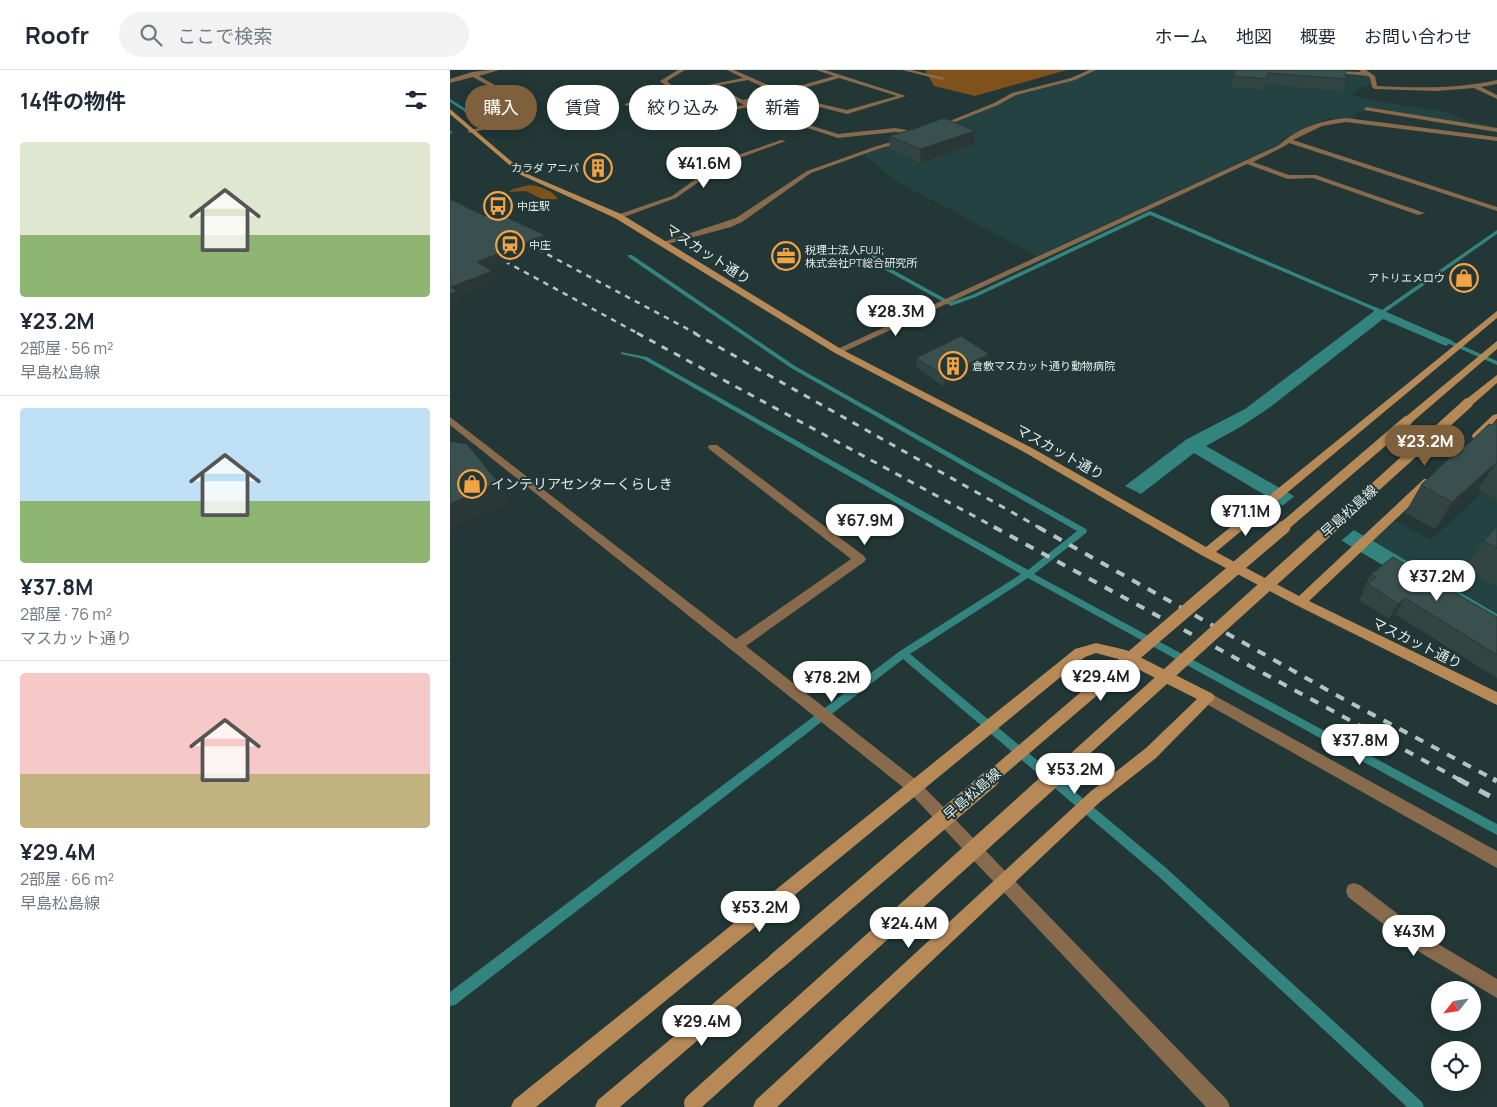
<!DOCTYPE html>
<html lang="ja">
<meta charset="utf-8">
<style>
:root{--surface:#fff;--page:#f2f2f3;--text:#1f2937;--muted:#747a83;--line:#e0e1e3;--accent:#7f603d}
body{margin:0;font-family:Manrope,"Noto Sans JP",sans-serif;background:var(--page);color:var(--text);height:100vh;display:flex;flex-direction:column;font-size:19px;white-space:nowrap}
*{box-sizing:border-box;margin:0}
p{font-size:16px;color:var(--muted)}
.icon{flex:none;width:28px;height:28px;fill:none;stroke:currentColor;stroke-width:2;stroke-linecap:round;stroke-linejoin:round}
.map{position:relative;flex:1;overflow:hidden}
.side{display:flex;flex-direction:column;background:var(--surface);width:450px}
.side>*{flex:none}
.top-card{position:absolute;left:15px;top:15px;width:475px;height:45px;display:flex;gap:10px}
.needle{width:32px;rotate:240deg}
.tools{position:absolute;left:981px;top:911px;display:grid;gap:10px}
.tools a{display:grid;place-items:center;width:50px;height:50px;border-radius:50%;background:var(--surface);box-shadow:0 2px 12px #0003;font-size:25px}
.price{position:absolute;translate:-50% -42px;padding:0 11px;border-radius:18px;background:#fff;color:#222;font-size:16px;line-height:32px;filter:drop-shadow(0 1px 2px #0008)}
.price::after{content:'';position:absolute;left:50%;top:30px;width:15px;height:11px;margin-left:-8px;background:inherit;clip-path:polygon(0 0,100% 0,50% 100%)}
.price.selected{background:var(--accent);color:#fff}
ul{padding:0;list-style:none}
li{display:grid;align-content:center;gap:10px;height:265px;padding:0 20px}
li+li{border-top:1px solid var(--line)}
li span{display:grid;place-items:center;height:155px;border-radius:5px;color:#555}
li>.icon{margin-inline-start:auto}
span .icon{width:90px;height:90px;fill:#fffc;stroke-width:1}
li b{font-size:21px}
h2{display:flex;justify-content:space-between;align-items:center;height:60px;padding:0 20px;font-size:21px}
.chip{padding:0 18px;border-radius:22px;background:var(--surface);box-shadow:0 2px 12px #0003;font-size:18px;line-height:45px}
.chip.selected{background:var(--accent);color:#fff}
header{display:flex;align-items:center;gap:30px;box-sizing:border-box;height:70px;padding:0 25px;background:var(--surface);border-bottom:1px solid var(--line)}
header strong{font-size:24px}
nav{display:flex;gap:28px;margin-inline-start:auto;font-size:18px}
.search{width:350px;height:45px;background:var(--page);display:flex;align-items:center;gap:12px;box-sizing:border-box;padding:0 18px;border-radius:28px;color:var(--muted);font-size:19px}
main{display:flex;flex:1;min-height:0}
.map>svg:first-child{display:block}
</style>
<header>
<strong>Roofr</strong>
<div class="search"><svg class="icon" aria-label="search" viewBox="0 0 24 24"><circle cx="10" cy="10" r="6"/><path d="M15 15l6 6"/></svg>ここで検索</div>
<nav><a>ホーム</a><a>地図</a><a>概要</a><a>お問い合わせ</a></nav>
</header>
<main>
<section class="side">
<h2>14件の物件<svg class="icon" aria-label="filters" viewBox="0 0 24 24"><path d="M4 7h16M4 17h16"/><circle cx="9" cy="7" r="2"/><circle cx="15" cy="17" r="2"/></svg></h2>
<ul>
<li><span style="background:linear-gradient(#dfe7d0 60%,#8fb573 0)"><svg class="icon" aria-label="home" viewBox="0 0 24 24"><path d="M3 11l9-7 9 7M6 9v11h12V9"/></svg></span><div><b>¥23.2M</b><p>2部屋 · 56 m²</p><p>早島松島線</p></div></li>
<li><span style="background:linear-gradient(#bfe0f5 60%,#8fb573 0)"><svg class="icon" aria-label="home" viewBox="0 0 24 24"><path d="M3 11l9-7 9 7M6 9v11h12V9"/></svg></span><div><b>¥37.8M</b><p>2部屋 · 76 m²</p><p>マスカット通り</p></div></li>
<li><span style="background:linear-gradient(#f6c9c9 65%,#c2b280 0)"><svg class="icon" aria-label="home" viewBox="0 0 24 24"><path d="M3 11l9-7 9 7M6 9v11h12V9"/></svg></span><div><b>¥29.4M</b><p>2部屋 · 66 m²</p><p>早島松島線</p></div></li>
</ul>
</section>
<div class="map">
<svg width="1047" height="1037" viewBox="0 0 1047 1037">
<rect width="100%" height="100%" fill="#223736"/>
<g fill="#234241">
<polygon points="645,0 851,0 911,4 921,7 920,15 911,18 901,24 914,29 997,42 1018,51 1037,54 1047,58 919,38 907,43 902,49 879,48 832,69 831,73 587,186 446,111 414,85 430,78 451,73 549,34 566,24 611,13"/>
<polygon points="1047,408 1047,544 923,471 945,451 981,470"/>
</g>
<g fill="#7f521c">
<polygon points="475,0 617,0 525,26 484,16"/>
<path d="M80 115C90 116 103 121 108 129L94 130 76 121 59 122 63 119Z"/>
</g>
<polygon fill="#33837f" points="925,237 1003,271 996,276 933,249 819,338 792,356 756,376 923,471 1047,544 1047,563 744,383 691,424 675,416 737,369 795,339 923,242"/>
<polygon fill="#223736" points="847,424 906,458 890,472 831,437"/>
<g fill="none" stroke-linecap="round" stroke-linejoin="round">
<g fill="#33837f" fill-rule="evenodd">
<polygon points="0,29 16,39 25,52 22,53 22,51 14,41 0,32"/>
<polygon points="0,61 3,62 0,64"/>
<polygon points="700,141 932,240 1047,160 1047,164 930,246 927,244 928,242 700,145 526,227 501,236 430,197 414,178 419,177 434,195 501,232 522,225"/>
<polygon points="178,185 182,185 345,296 636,459 637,461 636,463 584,504 1047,754 1047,765 578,508 460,584 715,797 972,1032 974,1037 957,1037 707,805 453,589 5,935 0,936 0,922 450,581 571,504 193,289 171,284 171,282 197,287 578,500 627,461 341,298 178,187"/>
<polygon points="990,266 1047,291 1047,295 988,269 988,267"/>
</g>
<g fill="#886a4c" fill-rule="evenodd">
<polygon points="39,0 49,0 29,6 62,25 62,27 58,27 23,7 0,13 0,9 22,2"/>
<path d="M228 0H235L217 11 228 21 293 8 277 0H284L332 21 384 6 366 0H375L456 26 397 44 346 31 329 24 297 32 315 41 388 64 445 58 474 63 471 65 445 62 388 68 311 43 299 37 209 55 211 52 294 35 260 18 177 36 174 34 223 22 210 11ZM389 8 447 26 397 40 350 29 337 23ZM298 10 324 22 293 30 266 16Z"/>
<polygon points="452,0 462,0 495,8 492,10"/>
<polygon points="639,0 646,0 625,10 566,25 548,35 490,58 485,57 544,33 562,23 621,8"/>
<path d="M862 0 911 2 909 0H916L925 6 927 16C968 18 1007 19 1047 10V14L1031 17 1047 25V29L1024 18 986 21 925 19 922 17 920 8 918 6Z"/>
<polygon points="916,37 1047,58 1047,62 914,40"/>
<polygon points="78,45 80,48 20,63 17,61"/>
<path d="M896 48 1047 67V71L896 52 872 56 843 70 1047 137V141L839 73 833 77 803 92 839 105H866L975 143 968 145 863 108 838 109 797 94 391 283H385L383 281 829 75C847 58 872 50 896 48Z"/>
<polygon points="456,68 459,70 458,71 431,78 361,103 292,152 281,157 214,175 210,173 286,148 357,101 427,76"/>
<polygon points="331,70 336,71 284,90 281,94 264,101 226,128 171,148 164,146 222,126 260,99 276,92 279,88"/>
<polygon points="0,347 286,569 401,489 259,379 258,377 259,375 267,375 414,486 416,489 414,492 296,576 469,712 777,1030 780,1037 756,1037 459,722 0,355"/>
<polygon points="758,622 1047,781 1047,798 753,632 751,628 753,624"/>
<polygon points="904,813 910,815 983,871 1047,909 1047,928 971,883 898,827 896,821 898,815"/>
</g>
<g fill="#b78957" fill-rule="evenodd">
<polygon points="0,39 75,103 171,144 391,279 582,378 756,477 1047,241 1047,248 766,482 849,526 974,409 982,409 984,412 982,415 859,531 1047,622 1047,635 846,535 753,486 574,382 385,283 165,148 71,105 0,44"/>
<polygon points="1047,271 1047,279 961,353 953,353 953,349"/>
<polygon points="1047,305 1047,313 1022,335 1014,335 1014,331"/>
<polygon points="1047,344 1047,353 1031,368 1023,368 1022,366 1023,364 1043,345"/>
<polygon points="646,573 676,580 763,624 765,628 706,688 650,732 327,1037 303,1037 306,1030 640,722 696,678 747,629 668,589 646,583 635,587 86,1037 61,1037 64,1030 625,579"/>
<polygon points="327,882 333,885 336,891 333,897 170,1037 145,1037 148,1030 321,885"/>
</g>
<g stroke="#b5c3c2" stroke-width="2.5" stroke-dasharray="5.5 5.5" stroke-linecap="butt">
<polyline points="78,174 247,264"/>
<polyline points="45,186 189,264"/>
</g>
<g stroke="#b5c3c2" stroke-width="3" stroke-dasharray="7 7" stroke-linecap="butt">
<polyline points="187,263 546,458"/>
<polyline points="244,263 590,458"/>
</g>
<g stroke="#b5c3c2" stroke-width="4" stroke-dasharray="9 9" stroke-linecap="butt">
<polyline points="544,457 1010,710"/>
<polyline points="588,457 888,626 1045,710"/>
</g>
<g stroke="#b5c3c2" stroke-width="5" stroke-dasharray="12 12" stroke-linecap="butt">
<polyline points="1008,709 1047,730"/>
<polyline points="1043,709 1047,711"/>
</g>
<g stroke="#b78957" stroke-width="10">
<polyline points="832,458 957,351"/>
<polyline points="880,458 1018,333"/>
</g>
<g stroke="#b78957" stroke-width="13">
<polyline points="538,710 834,457"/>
<polyline points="601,710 881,457"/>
</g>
<g stroke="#b78957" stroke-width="18">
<polyline points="327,891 540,709"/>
<polyline points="243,1033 602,709"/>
</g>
</g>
<g fill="#324543">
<polygon points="784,0 895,0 896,9 892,21 815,14 814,20 782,17"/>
<polygon points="525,61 525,74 471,93 440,79 439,66"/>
<polygon points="466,288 539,294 494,317 467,298"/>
<polygon points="1047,349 1047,429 1028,420 985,459 955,443 971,415 1018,374 1042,355"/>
<polygon points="1047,456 1047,516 1015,498 1034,471"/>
<polygon points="921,504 1047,547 1047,608 945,544 939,549 909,530 914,521 913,520"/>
</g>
<g fill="#293837">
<polygon points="525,61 525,74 471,93 470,79"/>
<polygon points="95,165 100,176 33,203 27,192"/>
<polygon points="42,201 48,212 10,228 13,232 0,238 0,224 1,217"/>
<polygon points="539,284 539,294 494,317 494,306"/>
<polygon points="1046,393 1028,420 985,459 1002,432"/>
<polygon points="48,412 60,433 0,461 0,434"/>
<polygon points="955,528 945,544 939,549 948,534"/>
</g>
<g fill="#3a504e" stroke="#293837">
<polygon points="785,0 895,0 896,9 817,3 817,9 784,6"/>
<polygon points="494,48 525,61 470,79 439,66 460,60"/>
<polygon points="0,129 35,146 45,142 95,165 27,192 42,201 1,217 7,221 0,224"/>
<polygon points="511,266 539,284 494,306 466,288"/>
<polygon points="1047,349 1047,393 1046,393 1002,432 971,415 1011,377 1018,374 1039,354 1042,355"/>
<polygon points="0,371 17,374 48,412 0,434"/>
<polygon points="1047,456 1047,478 1034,471"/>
<polygon points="943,487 1047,547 1047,585 955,528 948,534 918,514 926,507 921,504"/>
</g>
<defs>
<symbol id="building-ring" viewBox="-11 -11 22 22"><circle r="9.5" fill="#223736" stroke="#f4a344" stroke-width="1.5"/><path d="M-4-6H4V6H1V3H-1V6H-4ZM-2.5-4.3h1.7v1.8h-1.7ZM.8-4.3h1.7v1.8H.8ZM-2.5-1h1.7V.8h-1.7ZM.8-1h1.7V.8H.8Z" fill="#f4a344"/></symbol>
<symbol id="bus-ring" viewBox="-11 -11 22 22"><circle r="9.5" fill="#223736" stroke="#f4a344" stroke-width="1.5"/><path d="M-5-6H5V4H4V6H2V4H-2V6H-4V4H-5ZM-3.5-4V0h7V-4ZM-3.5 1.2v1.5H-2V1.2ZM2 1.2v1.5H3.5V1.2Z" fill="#f4a344"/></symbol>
<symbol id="station-ring" viewBox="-11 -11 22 22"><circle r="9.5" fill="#223736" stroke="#f4a344" stroke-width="1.5"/><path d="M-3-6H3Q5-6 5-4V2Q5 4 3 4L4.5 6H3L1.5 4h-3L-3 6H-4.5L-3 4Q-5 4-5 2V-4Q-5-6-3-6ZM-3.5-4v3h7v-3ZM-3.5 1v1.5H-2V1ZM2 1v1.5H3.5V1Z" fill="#f4a344"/></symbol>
<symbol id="office-ring" viewBox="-11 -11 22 22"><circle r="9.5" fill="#223736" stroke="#f4a344" stroke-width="1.5"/><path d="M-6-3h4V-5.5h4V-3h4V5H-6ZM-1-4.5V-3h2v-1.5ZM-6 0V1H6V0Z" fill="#f4a344"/></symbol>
<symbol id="shop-ring" viewBox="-11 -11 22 22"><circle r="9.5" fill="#223736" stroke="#f4a344" stroke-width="1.5"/><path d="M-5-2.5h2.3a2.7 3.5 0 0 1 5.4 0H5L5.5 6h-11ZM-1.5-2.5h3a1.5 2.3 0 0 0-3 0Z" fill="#f4a344"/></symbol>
</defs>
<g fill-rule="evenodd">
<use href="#building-ring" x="132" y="82" width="32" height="32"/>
<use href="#bus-ring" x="32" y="120" width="32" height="32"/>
<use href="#station-ring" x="44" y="159" width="32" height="32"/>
<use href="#office-ring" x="320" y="170" width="32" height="32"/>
<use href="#shop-ring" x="998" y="192" width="32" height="32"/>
<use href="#building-ring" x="487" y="280" width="32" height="32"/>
<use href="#shop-ring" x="6" y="398" width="32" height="32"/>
</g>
<g text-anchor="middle" stroke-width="4" stroke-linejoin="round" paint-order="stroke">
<g font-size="11" fill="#e2eeed" stroke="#223736" text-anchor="start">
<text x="129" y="102" text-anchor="end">カラダ アニパ</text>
<text x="67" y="140">中庄駅</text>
<text x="79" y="179">中庄</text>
<text x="355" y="184">税理士法人FUJI;<tspan x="355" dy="13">株式会社PT総合研究所</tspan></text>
<text x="995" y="212" text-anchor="end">アトリエメロウ</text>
<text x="522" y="300">倉敷マスカット通り動物病院</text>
</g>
<g font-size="14" fill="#e2eeed" stroke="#223736">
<text transform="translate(258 184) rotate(33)" y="5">マスカット通り</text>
<text transform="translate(610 382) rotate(29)" y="5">マスカット通り</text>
<text transform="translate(899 441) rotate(-42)" y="5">早島松島線</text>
<text transform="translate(967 573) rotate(26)" y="5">マスカット通り</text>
<text transform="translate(522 724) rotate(-41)" y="5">早島松島線</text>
</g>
<g font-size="14" fill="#e2eeed" stroke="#223736" text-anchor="start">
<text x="41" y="419">インテリアセンターくらしき</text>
</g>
</g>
</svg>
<div class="tools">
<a><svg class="needle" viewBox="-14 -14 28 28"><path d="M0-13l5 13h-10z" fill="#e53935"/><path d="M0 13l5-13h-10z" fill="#747a83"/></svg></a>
<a><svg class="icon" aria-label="locate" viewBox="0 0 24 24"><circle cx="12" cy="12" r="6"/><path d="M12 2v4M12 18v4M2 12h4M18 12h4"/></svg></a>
</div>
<b class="price" style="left:254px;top:119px">¥41.6M</b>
<b class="price" style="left:446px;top:267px">¥28.3M</b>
<b class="price selected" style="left:975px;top:397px">¥23.2M</b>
<b class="price" style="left:796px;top:467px">¥71.1M</b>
<b class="price" style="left:415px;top:476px">¥67.9M</b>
<b class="price" style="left:987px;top:532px">¥37.2M</b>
<b class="price" style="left:651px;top:632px">¥29.4M</b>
<b class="price" style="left:382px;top:633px">¥78.2M</b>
<b class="price" style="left:910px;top:696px">¥37.8M</b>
<b class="price" style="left:625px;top:725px">¥53.2M</b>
<b class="price" style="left:310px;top:863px">¥53.2M</b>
<b class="price" style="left:459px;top:879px">¥24.4M</b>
<b class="price" style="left:964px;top:887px">¥43M</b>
<b class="price" style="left:252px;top:977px">¥29.4M</b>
<div class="top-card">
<a class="chip selected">購入</a>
<a class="chip">賃貸</a>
<a class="chip">絞り込み</a>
<a class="chip">新着</a>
</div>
</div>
</main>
